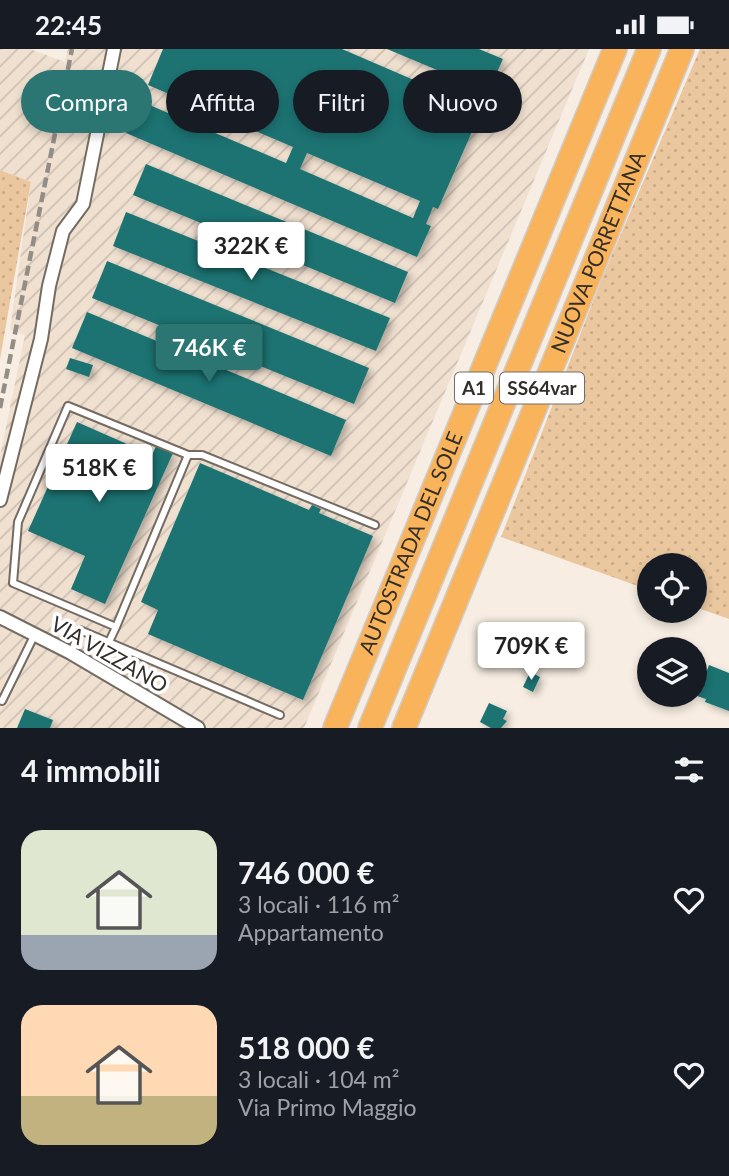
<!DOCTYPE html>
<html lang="it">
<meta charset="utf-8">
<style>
:root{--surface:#171b24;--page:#242831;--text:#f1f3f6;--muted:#9ea1a6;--accent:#2b7573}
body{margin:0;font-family:Lato,sans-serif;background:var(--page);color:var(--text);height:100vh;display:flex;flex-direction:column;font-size:26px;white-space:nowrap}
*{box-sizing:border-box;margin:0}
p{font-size:23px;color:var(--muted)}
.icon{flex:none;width:38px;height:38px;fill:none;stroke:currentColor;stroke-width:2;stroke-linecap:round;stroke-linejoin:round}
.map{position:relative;height:679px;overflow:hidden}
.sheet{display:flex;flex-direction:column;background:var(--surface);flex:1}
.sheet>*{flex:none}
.guide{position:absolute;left:21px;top:21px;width:688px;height:63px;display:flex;gap:14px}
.controls{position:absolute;left:637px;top:504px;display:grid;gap:14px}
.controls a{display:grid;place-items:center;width:70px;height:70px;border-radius:50%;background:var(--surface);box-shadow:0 4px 10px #0003;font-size:35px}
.price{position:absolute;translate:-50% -60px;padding:0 16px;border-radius:7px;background:#fff;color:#222;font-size:23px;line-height:46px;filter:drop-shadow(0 2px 4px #0008)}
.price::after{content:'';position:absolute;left:50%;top:42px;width:21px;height:16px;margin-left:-10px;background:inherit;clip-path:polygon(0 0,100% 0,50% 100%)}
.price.selected{background:var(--accent);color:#fff}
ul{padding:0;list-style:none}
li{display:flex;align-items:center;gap:21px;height:175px;padding:0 21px}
li span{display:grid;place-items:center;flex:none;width:196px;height:140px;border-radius:21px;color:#555}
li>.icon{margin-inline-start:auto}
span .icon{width:84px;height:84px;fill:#fffc;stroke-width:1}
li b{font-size:30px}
h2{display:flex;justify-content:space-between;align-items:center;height:84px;padding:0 21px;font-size:30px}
.tag{padding:0 24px;border-radius:32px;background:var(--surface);box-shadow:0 4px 10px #0003;font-size:24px;line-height:63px}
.tag.selected{background:var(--accent);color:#fff}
.status{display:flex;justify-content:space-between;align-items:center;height:49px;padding:0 35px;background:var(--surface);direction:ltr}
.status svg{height:19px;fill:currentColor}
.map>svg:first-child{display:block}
</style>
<div class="status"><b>22:45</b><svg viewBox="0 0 49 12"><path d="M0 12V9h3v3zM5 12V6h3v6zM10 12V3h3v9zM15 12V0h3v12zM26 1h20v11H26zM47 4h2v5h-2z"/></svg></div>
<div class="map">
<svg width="729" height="679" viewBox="0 0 729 679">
<defs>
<pattern id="industrial-furrows" width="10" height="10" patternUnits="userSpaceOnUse" patternTransform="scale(1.75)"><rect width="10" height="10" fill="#f0e0d0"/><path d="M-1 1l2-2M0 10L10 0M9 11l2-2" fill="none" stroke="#cec0b3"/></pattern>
<pattern id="green-dots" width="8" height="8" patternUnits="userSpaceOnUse" patternTransform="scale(1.75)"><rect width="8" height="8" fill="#eac79e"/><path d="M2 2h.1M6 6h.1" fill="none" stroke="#c9ab88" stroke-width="1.8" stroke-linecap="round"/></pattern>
<filter id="shadow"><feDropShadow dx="4" dy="4" stdDeviation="3.5" flood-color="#0004"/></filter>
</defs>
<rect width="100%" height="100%" fill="#f7ede2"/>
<polygon fill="url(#industrial-furrows)" points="0,0 30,0 65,13 68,0 589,0 304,679 0,679 0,407 25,286 10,281 31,133 0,121"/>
<g fill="url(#green-dots)">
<polygon points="700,0 729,0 729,570 695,558 695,516 649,516 649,541 501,488 603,227"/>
<polygon points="0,121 31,133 0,310"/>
</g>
<g fill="#1c7372" fill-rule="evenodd" filter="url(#shadow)">
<path d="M163 0H342L430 38 437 21 387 0H479L503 10 488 43 453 28 446 45 482 60 438 160 433 158 426 175 431 177 417 208 126 84 140 52 286 114 293 98 148 36ZM307 104 420 152 413 169 300 120Z"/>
<polygon points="146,115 408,223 395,254 133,146"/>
<polygon points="126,163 390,269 376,302 113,197"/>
<polygon points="107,212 369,319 354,355 92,249"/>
<polygon points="87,263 346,371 331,407 72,299"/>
<polygon points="70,309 93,316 89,328 66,320"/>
<polygon points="77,373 152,406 156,397 173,404 105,555 71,540 85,507 28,482"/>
<polygon points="200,414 309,461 312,456 321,460 319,464 373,487 303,651 148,585 158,561 141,553"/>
<polygon points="709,616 729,624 729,662 705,653 706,650 697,647"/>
<polygon points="530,623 540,628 533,643 523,638"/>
<polygon points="489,654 507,662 503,670 507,672 501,679 491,679 480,673"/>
<polygon points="25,660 53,671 50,679 17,679"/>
</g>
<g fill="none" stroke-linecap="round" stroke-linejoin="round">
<defs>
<g id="lane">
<polyline points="188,406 202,406 375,476"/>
<polyline points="109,593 116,578 188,406 68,357 18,473 13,534 116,578"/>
<polyline points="71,604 80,581 280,666"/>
<polyline points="2,652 35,585"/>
</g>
<g id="street">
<polyline points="0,451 41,290 49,237 63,182 83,155 114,0"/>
<polyline points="0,568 71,604 198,679"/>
</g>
<g id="highway">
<path id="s1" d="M335 679 615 0"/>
<polyline points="370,679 649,0"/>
<path id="s2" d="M404 679 682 0"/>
</g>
</defs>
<use href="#lane" stroke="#746c62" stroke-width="10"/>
<use href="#street" stroke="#746c62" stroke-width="16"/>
<use href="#highway" stroke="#cecdcc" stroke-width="26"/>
<use href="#lane" stroke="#fff" stroke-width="6"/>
<use href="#street" stroke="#fff" stroke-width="12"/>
<use href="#highway" stroke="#f9b35b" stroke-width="23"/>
<polyline stroke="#948d86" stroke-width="4.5" stroke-dasharray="10 5" stroke-linecap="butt" points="0,359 72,0"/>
</g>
<g text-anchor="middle" stroke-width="7" stroke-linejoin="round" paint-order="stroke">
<g fill="#fff" stroke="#706d6a" stroke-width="2">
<rect x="455" y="323.5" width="38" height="31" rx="5"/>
<rect x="500" y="323.5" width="84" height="31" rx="5"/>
</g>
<g font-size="19" font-weight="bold" fill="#322e2a">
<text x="474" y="346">A1</text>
<text x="542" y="346">SS64var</text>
</g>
<g font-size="21" fill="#322e2a" stroke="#fff">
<text dy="7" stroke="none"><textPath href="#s2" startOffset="514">NUOVA PORRETTANA</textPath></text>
<text dy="7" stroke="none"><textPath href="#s1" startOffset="200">AUTOSTRADA DEL SOLE</textPath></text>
<text transform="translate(109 606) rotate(30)" y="7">VIA VIZZANO</text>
</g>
</g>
</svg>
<div class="controls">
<a><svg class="icon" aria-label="locate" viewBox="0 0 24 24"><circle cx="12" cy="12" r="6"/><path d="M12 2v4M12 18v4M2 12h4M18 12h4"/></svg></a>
<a><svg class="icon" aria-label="layers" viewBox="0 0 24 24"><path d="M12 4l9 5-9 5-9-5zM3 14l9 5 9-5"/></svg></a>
</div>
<b class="price" style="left:251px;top:233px">322K €</b>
<b class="price selected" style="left:209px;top:335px">746K €</b>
<b class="price" style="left:99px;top:455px">518K €</b>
<b class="price" style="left:531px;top:633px">709K €</b>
<div class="guide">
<a class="tag selected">Compra</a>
<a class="tag">Affitta</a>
<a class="tag">Filtri</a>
<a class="tag">Nuovo</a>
</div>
</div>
<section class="sheet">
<h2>4 immobili<svg class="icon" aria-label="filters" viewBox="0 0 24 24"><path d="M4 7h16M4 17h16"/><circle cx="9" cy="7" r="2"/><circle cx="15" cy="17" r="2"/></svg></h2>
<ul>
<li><span style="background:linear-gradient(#dfe7d0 75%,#9aa5b1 0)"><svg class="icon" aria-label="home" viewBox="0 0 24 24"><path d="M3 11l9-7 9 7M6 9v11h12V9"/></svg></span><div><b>746 000 €</b><p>3 locali · 116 m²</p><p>Appartamento</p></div><svg class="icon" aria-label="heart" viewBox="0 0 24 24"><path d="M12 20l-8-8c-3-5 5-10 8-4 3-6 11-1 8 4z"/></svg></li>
<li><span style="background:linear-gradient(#ffd9b3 65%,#c2b280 0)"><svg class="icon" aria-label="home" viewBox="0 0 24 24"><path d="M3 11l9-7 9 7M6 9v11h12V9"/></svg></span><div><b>518 000 €</b><p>3 locali · 104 m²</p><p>Via Primo Maggio</p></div><svg class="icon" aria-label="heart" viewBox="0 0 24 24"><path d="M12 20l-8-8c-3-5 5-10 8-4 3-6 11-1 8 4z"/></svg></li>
</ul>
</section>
